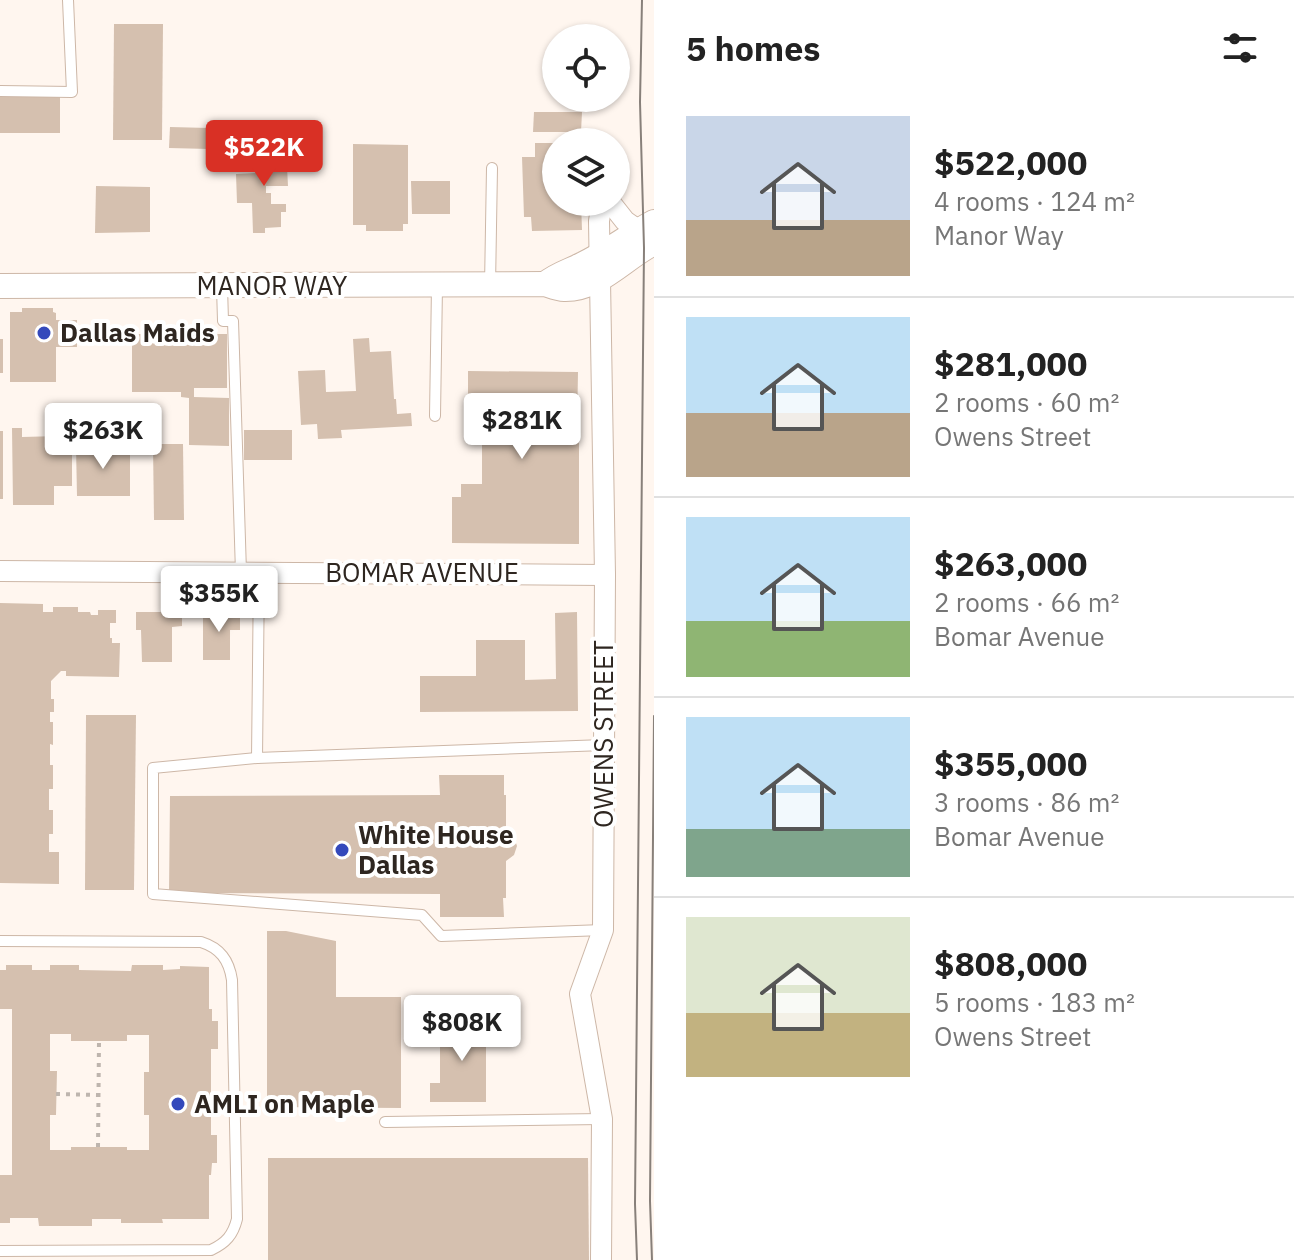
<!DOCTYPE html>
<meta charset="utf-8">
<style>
:root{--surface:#fff;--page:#f2f2f2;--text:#222;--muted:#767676;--line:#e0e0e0;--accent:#d93025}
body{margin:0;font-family:"IBM Plex Sans",sans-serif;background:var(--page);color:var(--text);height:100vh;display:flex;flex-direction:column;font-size:30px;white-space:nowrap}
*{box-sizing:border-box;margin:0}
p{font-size:26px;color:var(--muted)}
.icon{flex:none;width:44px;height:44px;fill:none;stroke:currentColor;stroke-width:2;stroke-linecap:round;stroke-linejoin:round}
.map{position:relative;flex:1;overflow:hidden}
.panel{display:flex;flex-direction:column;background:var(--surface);width:640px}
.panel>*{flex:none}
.buttons{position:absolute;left:542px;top:24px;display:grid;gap:16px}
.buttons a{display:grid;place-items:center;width:88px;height:88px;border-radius:50%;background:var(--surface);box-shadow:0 2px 6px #0004;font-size:40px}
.price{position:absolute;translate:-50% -68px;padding:0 18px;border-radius:8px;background:#fff;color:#222;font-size:26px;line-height:52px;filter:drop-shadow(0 2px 4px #0008)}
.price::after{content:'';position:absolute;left:50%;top:48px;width:24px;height:18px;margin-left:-12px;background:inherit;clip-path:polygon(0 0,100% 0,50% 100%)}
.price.selected{background:var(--accent);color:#fff}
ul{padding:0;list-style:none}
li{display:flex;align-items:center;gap:24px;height:200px;padding:0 32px}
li+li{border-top:2px solid var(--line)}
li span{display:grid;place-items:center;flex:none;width:224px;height:160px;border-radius:0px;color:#555}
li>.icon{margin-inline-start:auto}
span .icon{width:96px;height:96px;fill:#fffc;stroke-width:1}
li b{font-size:34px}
h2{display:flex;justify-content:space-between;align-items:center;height:96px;padding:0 32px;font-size:34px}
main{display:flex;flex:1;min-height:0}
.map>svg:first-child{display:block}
</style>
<main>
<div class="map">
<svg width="654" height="1260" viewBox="0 0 654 1260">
<rect width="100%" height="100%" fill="#fff6ef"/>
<g fill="#d5c0af" fill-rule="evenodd">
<polygon points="114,24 163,24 162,140 113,140"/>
<rect x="0" y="97" width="60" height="36"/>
<polygon points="534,112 582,112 581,132 533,132"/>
<polygon points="170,127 209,128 209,149 169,148"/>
<polygon points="535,143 556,143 556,202 581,202 582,230 532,231 531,217 524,217 522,157 535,157"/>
<polygon points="353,144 408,145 408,224 403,224 403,231 366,231 366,225 353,225"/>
<polygon points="256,147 286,147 288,186 266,186 266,193 271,193 271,204 286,204 286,212 281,212 281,227 265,228 265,233 253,233 252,203 237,203 236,174 257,173"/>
<polygon points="411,181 450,181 450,214 412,214"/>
<polygon points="96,186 150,187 150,232 95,233"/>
<polygon points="22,308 53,308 53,312 56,313 56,320 77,320 77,347 56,347 56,382 10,382 10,312 22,312"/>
<polygon points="132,334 227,334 227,388 194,388 194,397 229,398 229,446 189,445 189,398 181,397 181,392 132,392"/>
<polygon points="369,338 370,352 391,351 394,399 396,399 397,414 411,413 412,426 341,430 342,438 318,439 317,424 301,425 298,371 325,370 326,392 356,391 353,339"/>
<rect x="0" y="339" width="3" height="34"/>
<polygon points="468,371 578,372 577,427 527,426 527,434 579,434 579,544 452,543 452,497 461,497 461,484 482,484 482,424 468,424"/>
<polygon points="12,428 22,428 22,437 59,436 59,428 72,428 72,486 54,486 54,505 13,505"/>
<rect x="244" y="430" width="48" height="30"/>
<rect x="0" y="431" width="3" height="68"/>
<polygon points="153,444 183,444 184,520 154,520"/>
<polygon points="76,446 130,446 130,496 77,496"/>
<polygon points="0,603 43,604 43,612 53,612 53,607 78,607 78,612 90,612 91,615 98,615 98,610 116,610 116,623 110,623 110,638 112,638 112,643 120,643 119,677 66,676 66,671 61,671 51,681 51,699 54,699 54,712 50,712 50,722 53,722 53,745 50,744 50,765 53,765 53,789 49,789 49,810 53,810 53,834 49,834 49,852 59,852 59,884 0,883"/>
<polygon points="214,607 225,607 225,614 240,614 240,630 230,630 230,660 203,660 203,614 214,614"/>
<polygon points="136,612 182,612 182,626 172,627 172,662 142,662 141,630 136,630"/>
<polygon points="577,612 578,711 420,712 420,676 476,676 476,640 525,640 525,680 556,679 555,613"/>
<polygon points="86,715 136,715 134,890 85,890"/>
<polygon points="439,775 504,775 504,795 506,795 506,831 514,837 517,846 514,855 506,861 506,898 503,898 504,917 440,917 440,894 169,893 170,796 440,795"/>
<polygon points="267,931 286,931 336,941 336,997 401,997 401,1108 267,1107"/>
<path d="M6 965H32V970H50V965H79V970L131 971 132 965H163V970L180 969V966L209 967V1009H212V1021H218V1049H211V1135H217V1163H212L211 1175H209V1219H162L163 1223H121V1219H92V1226H39L38 1218H10V1223H0V1175H12V1009H0V970H6ZM50 1034H71V1041H127V1035H149V1072H144V1115H149V1150H127V1147H71V1150H50V1115H56L57 1071H50Z"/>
<polygon points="440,1021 486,1021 486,1102 430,1102 430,1083 440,1083"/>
<polygon points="268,1158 588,1158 589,1260 268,1260"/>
</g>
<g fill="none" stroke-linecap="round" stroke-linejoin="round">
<defs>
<g id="service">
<polyline points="0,91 72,92 68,0"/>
<polyline points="490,286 492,168"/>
<polyline points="222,287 223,321 233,321 241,572"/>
<polyline points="435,416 437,286"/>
<polyline points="259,572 257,758 604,745"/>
<polyline points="257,758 153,768 153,894 422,915 441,936 603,930"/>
<path d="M0 941 201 942C220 948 229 960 232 980L237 1219C233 1235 226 1243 211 1250L0 1251"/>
<polyline points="385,1122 602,1119"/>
</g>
<g id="minor">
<polyline points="610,202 625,221 638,230"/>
<polyline points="0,571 605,575"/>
<polyline points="601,1260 602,1119 580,994 603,930 605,575 599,221 602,202"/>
</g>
<g id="tertiary">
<path d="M545 284C557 274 570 271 583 264 608 252 629 235 654 222"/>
<path d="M0 286 545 284C551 286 558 289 564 289 599 290 625 257 654 243"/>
</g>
</defs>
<use href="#service" stroke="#cdb7a7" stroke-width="12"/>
<use href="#minor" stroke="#cdb7a7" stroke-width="22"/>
<use href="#tertiary" stroke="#cdb7a7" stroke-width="26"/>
<g stroke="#beb5ae" stroke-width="4" stroke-dasharray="4 6" stroke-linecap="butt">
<polyline points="56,1094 98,1095"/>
<polyline points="98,1147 99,1041"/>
</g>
<use href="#service" stroke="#fff" stroke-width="10"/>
<use href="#minor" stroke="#fff" stroke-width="20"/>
<use href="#tertiary" stroke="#fff" stroke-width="24"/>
<g stroke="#88807a" stroke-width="2">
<polyline points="637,1260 635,1204 644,248 640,102 642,0"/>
<polyline points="652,1260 650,1201 654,716"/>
</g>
</g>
<g fill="#3449bb" stroke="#fff" stroke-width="3">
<circle cx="44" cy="333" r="8"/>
<circle cx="342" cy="850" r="8"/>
<circle cx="178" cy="1104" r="8"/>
</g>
<g text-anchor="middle" stroke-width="8" stroke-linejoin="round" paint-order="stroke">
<g font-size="26" fill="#2e2620" stroke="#fff">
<text x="272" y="295">MANOR WAY</text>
<text x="422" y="582">BOMAR AVENUE</text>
<text transform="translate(604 734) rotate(-90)" y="9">OWENS STREET</text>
</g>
<g font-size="26" font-weight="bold" fill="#2e2620" stroke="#fff" text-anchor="start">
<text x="60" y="342">Dallas Maids</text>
<text x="358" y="844">White House<tspan x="358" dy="30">Dallas</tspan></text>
<text x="194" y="1113">AMLI on Maple</text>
</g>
</g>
</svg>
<div class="buttons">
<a><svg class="icon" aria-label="locate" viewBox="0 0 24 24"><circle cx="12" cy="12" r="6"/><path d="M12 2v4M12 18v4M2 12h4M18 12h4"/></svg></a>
<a><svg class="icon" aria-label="layers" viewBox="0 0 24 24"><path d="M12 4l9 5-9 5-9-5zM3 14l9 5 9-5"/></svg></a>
</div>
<b class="price selected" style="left:264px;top:188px">$522K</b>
<b class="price" style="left:522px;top:461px">$281K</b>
<b class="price" style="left:103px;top:471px">$263K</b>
<b class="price" style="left:219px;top:634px">$355K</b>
<b class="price" style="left:462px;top:1063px">$808K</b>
</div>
<section class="panel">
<h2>5 homes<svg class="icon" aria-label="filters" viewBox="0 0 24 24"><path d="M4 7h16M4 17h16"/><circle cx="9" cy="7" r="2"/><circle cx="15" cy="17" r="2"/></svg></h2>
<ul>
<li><span style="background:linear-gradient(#c9d6e8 65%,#b9a48a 0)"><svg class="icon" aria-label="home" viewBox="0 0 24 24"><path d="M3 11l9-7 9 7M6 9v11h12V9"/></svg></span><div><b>$522,000</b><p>4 rooms · 124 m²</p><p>Manor Way</p></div></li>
<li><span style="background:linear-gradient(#bfe0f5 60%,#b9a48a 0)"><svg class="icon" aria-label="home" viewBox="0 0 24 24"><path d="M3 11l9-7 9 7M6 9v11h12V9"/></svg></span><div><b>$281,000</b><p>2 rooms · 60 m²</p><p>Owens Street</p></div></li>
<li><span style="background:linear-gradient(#bfe0f5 65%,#8fb573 0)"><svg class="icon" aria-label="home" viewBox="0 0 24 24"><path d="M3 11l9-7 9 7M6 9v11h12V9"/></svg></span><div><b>$263,000</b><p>2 rooms · 66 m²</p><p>Bomar Avenue</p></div></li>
<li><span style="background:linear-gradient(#bfe0f5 70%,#7fa58c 0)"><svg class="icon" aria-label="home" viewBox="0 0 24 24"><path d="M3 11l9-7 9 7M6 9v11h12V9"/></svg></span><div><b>$355,000</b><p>3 rooms · 86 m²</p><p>Bomar Avenue</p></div></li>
<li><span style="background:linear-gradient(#dfe7d0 60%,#c2b280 0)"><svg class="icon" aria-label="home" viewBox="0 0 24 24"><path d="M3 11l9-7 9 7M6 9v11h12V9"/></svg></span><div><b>$808,000</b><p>5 rooms · 183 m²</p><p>Owens Street</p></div></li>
</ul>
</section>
</main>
